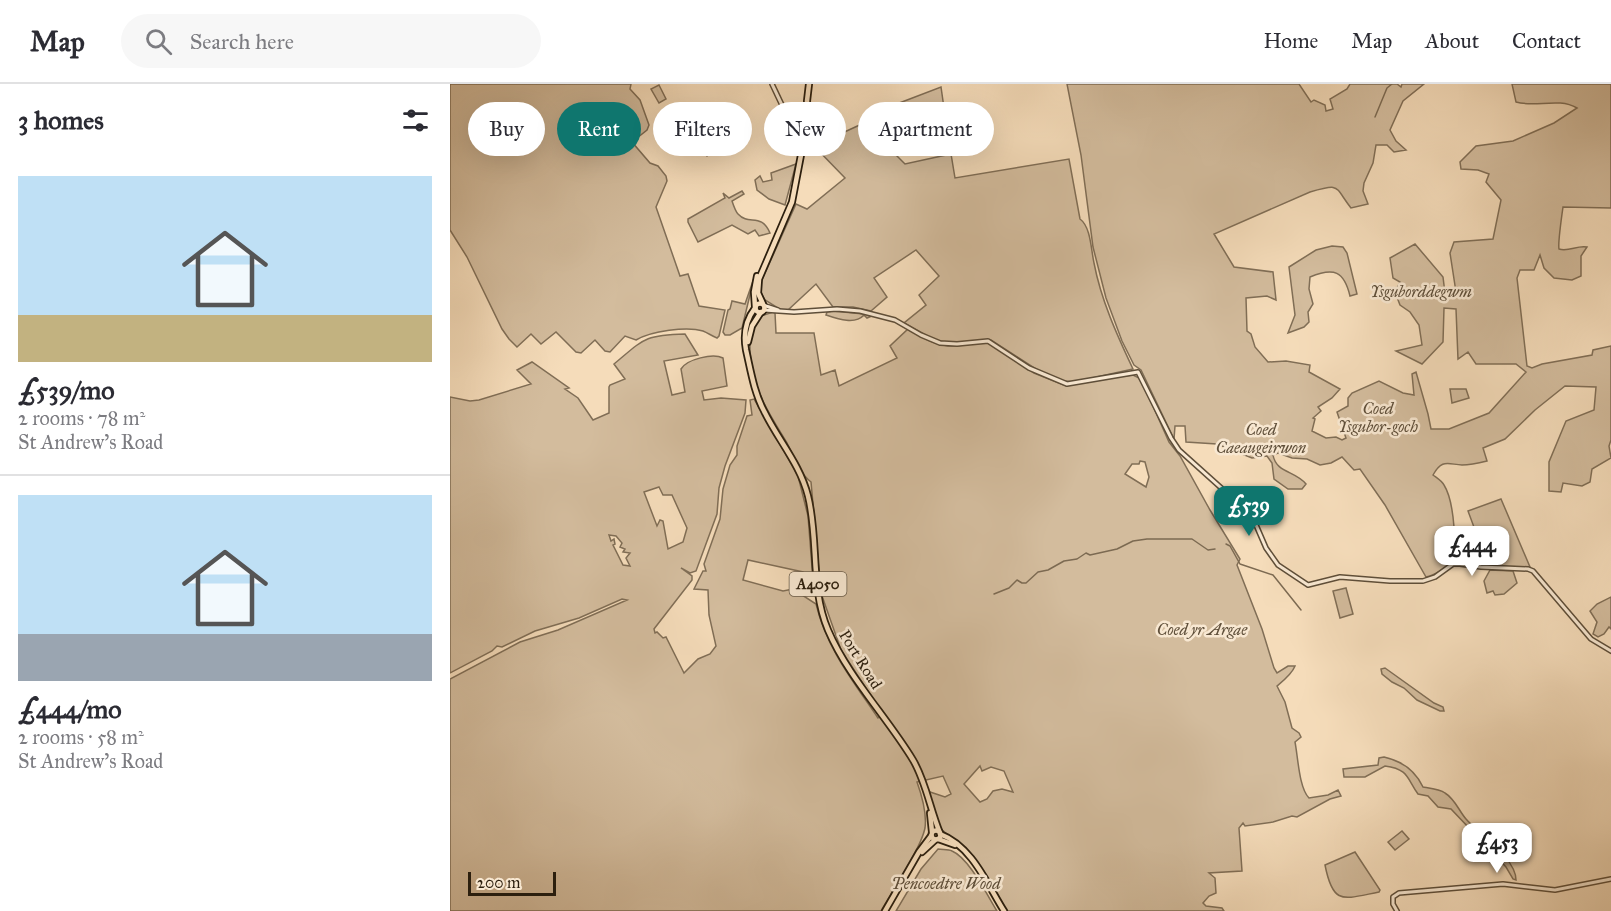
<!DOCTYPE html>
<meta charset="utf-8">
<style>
:root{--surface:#fff;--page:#f7f7f7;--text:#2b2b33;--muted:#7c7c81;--line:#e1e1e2;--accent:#0f766e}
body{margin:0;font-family:"IM FELL Great Primer",serif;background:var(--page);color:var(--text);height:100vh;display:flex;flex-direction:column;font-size:22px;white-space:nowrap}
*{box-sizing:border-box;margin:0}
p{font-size:20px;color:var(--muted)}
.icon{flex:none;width:33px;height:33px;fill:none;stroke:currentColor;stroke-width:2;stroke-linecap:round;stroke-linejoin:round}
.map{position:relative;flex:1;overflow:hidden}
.sheet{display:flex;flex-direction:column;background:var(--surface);width:450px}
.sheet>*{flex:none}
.guide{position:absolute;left:18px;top:18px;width:570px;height:54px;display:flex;gap:12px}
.scale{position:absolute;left:18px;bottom:15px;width:88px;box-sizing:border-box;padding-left:6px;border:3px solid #2c1f0e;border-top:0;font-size:16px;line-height:21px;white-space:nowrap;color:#2c1f0e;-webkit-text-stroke:4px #f8e8d2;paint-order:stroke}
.price{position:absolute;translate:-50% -51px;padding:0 14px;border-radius:12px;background:#fff;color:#222;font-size:20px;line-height:39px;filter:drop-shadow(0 2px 3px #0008)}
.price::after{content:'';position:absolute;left:50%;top:36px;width:18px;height:14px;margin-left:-9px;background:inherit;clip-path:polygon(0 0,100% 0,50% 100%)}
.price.selected{background:var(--accent);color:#fff}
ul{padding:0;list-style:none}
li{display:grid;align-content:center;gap:12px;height:318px;padding:0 18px}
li+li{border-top:2px solid var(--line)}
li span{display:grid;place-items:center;height:186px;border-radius:0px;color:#555}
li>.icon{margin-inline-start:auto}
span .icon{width:108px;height:108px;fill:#fffc;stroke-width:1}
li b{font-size:26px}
h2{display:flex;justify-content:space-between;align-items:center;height:72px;padding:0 18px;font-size:26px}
.chip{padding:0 21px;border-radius:27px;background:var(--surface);box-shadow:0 6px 24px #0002;font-size:21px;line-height:54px}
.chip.selected{background:var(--accent);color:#fff}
header{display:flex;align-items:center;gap:36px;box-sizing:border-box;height:84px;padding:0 30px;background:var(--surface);border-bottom:2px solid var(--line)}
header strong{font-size:28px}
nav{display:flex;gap:33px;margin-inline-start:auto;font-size:21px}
.search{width:420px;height:54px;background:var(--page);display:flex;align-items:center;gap:15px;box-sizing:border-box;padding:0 21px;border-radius:33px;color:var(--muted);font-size:22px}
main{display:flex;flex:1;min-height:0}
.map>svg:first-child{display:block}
</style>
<header>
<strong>Map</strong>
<div class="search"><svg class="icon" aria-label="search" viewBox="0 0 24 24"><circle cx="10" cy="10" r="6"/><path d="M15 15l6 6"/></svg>Search here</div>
<nav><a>Home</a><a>Map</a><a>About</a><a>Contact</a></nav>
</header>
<main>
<section class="sheet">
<h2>3 homes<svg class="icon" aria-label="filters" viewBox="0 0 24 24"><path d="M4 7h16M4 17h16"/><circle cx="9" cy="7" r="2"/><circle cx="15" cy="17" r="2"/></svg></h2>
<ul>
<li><span style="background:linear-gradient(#bfe0f5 75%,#c2b280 0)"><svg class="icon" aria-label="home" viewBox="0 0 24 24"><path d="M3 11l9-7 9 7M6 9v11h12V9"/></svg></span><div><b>£539/mo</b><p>2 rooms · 78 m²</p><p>St Andrew's Road</p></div></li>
<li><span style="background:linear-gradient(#bfe0f5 75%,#9aa5b1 0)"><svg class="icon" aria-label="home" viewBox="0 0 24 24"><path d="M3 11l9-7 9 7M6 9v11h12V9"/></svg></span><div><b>£444/mo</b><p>2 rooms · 58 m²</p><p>St Andrew's Road</p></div></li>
</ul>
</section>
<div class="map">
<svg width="1161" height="827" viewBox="0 0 1161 827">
<rect width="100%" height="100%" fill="#f5dcba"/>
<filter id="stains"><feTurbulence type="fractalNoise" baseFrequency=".00333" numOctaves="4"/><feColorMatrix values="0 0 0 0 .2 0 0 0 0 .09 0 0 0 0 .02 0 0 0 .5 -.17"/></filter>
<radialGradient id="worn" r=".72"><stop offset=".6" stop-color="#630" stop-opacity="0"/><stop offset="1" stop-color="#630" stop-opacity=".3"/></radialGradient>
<g fill="#d3bc9d" stroke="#806e56" stroke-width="1.5" fill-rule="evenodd">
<path d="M0 0H181L180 5 190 16 199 41 197 46 182 58 200 79 208 82 216 92 217 97 206 123 230 192 238 190 249 222 275 226 269 252 267 254C262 252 258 249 253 247 237 242 201 247 186 256L175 252 160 268 155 267 145 256 131 269 126 268 106 248 91 260 81 250 67 263 59 255 52 245 17 173 0 146Z"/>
<path d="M617 0H849L861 18 864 16 875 21 876 27 883 25 880 15 897 5 900 0H947L951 3 952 0H974L953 17 940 46 946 57 956 66 944 68 937 61H926L923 79 914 99 913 107 918 120 901 124C884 102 891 99 860 108L764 150 784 183 823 188 826 216 817 212 796 214 797 247 801 250 805 263 818 278 836 277 860 281 859 288 890 305 882 314 868 323 871 327 863 334 865 335 862 347 876 354 886 353 892 356 896 354 887 328 898 322V314L902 309 929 297 953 309 964 311 962 290 966 288 978 330 981 345H999L1039 329 1076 288 1066 280H1026L1018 268 1008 275 1006 225 994 224 993 258 972 280 946 267 972 261 969 241 960 228 950 221 945 208 950 198 943 194 940 174 965 160 993 193 995 209 1006 208 1000 169 1004 158 1043 155 1051 116 1036 98 1039 90 1028 86 1011 85 1010 78 1026 62 1063 57 1104 39 1127 24C1108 13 1086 24 1066 18L1062 0H1161V124L1113 123C1112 130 1108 160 1109 165 1119 168 1127 161 1137 163L1131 172V192L1122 196 1104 194 1094 184 1090 171 1084 186H1070L1067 194 1077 282 1082 284 1092 280 1142 271 1143 266 1161 262V356L1159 362 1161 374 1142 385 1140 398 1132 402 1113 399 1111 408 1099 407V378L1116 337 1144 326 1146 303 1115 302 1085 326 1055 355 1033 364 1037 377C1029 379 1020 381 1012 381 997 380 992 375 983 391 987 394 992 397 994 401 1001 412 1003 430 1004 443 1006 454 1011 463 1011 475 999 480 988 491 976 493L935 421 910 385 904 386 892 373 881 379 870 381 857 375 842 374 828 369 823 371C826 389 846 387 856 400L852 405H838L824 395 822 379 817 372 802 374 767 360 736 358 735 342H725L724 355 691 286 684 281 672 257 656 214 643 163 631 71Z"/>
<polygon points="209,1 216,15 209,19 201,5"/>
<polygon points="491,3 496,38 445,54 431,26"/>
<path d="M414 39 455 80 501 70 505 94 619 75 630 135C641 143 641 166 644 179 651 216 667 251 683 285L624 298 614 297 589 287 541 256 498 259 483 255 454 239 476 221 469 211 489 192 466 166 424 194 437 213 421 227 403 223H383L366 200 338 226H331L315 216 311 209V198L346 120 357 125 395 94 364 62Z"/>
<polygon points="264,54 270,62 257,72 251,63"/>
<polygon points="346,80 335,121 319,115 307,106 305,96 310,92 313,98 322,96 321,89"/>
<path d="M292 107 294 110 282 117C283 120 286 128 288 130 299 142 311 128 320 149L309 152 305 146 298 150 282 141 248 158 238 138V135L275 114 273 109 279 114Z"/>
<path d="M882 162 893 163 897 169 907 210 900 212C894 187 884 183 860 193L859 205 863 220 858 228 859 238 854 243 838 249 845 231 839 183 866 166Z"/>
<polygon points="304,194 292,244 280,251 275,251 273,248 278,226 280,225 282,217 295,220"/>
<path d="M383 227 424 231 417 234 414 231C405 241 388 235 376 231L377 228Z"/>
<path d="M323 228 325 229 326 249H364L371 291 385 286 389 302 447 274 440 262 458 245C471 252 483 261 498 262 513 263 528 256 542 260L584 289 616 302 647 295 683 291 689 294 695 304 719 358 730 372 760 426 790 475 787 481 812 545 824 584 827 589 838 582H845C842 590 833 597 827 602L835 618 842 644 849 649 851 653 845 658C848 673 849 704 859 714L878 711 888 706 891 712 880 715 847 733 842 732 823 738 795 742 793 739 789 744 792 787 759 789 765 794 766 809 759 812 753 819 756 822 772 824 774 827H556L522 771 491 745 487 739 477 707 495 713 501 710 493 692 467 698C472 712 477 729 475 744 471 764 442 808 431 827H0V595L70 558 108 546 177 516 172 515 129 534 85 547 52 563 47 562 42 567 0 589V313L20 317 29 316 81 300 67 286 82 278 119 304 115 305 128 314 143 336 159 329V303L160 301 175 295 164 280C194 255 194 251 235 250L248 271 214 277 222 311 235 308 231 285C237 275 263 269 273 274L277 302 252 307 254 316 271 314 296 316 295 329 275 382 269 404 267 430 246 487 240 489 231 484 242 492V496L204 545 205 549 207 548 213 554 216 553 234 589 248 575 260 570 266 562 259 531 258 506 244 505 253 487H256L254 480 270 435 273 405 280 381 287 371V362L297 332 302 331 300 316 304 315 348 392 358 432 363 496 360 495V504L353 502 355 495 353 488 298 476 293 496 333 507 343 505 366 520C377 565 403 597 428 634L433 630 391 566 371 509 361 398C349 389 344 372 337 359 322 334 308 314 302 284 299 263 297 250 311 232ZM690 377 695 378 699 393 696 403 675 390 682 380H689ZM209 403 213 411H222L237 444 233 458 218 465 213 437 210 436 207 442 194 408ZM159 451 166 452 172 459 170 463 175 465 173 468 180 469 176 474 180 482 173 481 163 461 165 460 164 455 161 457ZM530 682 532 687 541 683 554 687 563 708 552 705 543 707 537 715 530 718 514 700Z"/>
<polygon points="1000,305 1016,305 1019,314 1002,319"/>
<polygon points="1051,415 1080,483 1041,482 1035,473 1018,427"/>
<polygon points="1040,486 1063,487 1067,499 1054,510 1045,511 1043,507 1037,509 1034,497"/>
<polygon points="896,504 903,530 890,534 883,507"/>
<polygon points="1161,513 1161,545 1159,543 1154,550 1148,553 1143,550 1147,538 1140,527 1147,520"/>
<polygon points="935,584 984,619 993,623 994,627 990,627 967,616 954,604 942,598 932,590 931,585"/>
<path d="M934 673C952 677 965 686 973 703 979 704 990 705 995 709 1005 715 1009 727 1016 735 1029 750 1066 774 1066 796L1063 795 1056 783 1001 725 988 723 978 712 968 710C957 695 959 685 935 682L915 693H894L893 685 928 681 929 674Z"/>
<polygon points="952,747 959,755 945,766 938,758"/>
<path d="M488 765C492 766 498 765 502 767 519 774 537 811 547 827H446L471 785Z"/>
<path d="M905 768 930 806 929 808C893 815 883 822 875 781Z"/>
</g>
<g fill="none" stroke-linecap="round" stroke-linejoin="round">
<g stroke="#7c6a52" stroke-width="1.5">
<polyline points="925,33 937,4 942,0"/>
<polyline points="776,460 780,462 790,480 823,491 851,526"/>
<polyline points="544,510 559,504 567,496 572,499 576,499 588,488 598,486 614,477 627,475 636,469 640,471 667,465 683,457 697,455 742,455 758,466 765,465"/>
</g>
<defs>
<g id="minor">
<polyline points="322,0 341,40 348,45"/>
<polyline points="340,36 350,38"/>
<polyline points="313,221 328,226"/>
<polyline points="314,226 344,228 387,225 410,227 445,236 471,251 490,259 507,260 538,257 579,284 617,300 688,288 721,354 729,366 798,428 803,434 816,464 828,481 858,501 890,493 940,497 973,497 985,493 1003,480 1010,480 1031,483 1078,485 1083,487 1141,555 1161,567"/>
<polyline points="947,827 943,820 943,813 949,809 1053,800 1105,806 1161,795"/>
</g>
<g id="major">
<circle cx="354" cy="42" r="6"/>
<polyline points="358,38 357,17 359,0"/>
<circle cx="310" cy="224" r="4.5"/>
<polyline points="313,220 308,209 309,195 342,118 351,71 359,46"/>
<polyline points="305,223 304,208 307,192"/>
<path d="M305 224C295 237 293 250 296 266 301 288 304 308 314 327 328 356 350 380 358 412 369 456 360 504 378 546 398 593 437 633 463 676 476 698 480 725 490 749"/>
<polyline points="298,258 302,242 311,228"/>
<polyline points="480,729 482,748"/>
<circle cx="486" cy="751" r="4.5"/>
<path d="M490 750C522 762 537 800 554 827"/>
<polyline points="488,755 505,761"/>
<polyline points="472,768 485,756"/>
<polyline points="435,827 469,768 481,752"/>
</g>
</defs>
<use href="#minor" stroke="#5e4e39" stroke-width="6"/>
<use href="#major" stroke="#2c1f0e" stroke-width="8"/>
<use href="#minor" stroke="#f8e8d2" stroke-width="3"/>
<use href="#major" stroke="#f5dcba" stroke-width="4.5"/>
</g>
<g text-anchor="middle" stroke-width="5" stroke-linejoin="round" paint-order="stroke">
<rect fill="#f8e8d2" stroke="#695b49" stroke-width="1.5" x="339.5" y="488" width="57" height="24" rx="4.5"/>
<g font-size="15" font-weight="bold" fill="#2c1f0e">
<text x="368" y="505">A4050</text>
</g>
<g font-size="16" font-style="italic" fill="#5e4e39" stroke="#f8e8d2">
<text x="971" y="213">Ysguborddegwm</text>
<text x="928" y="330">Coed<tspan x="928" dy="18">Ysgubor-goch</tspan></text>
<text x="811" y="351">Coed<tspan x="811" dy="18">Caeaugeirwon</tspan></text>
<text x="752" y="551">Coed yr Argae</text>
<text x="496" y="805">Pencoedtre Wood</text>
</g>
<g font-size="16" fill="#2c1f0e" stroke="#f8e8d2">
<text transform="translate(411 575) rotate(58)" y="6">Port Road</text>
</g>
</g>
<rect width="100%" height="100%" filter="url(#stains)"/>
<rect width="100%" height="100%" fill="url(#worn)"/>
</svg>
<div class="scale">200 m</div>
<b class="price selected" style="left:799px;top:453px">£539</b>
<b class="price" style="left:1022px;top:493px">£444</b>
<b class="price" style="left:1047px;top:790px">£453</b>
<div class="guide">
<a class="chip">Buy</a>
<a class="chip selected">Rent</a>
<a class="chip">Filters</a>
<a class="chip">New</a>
<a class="chip">Apartment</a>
</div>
</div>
</main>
